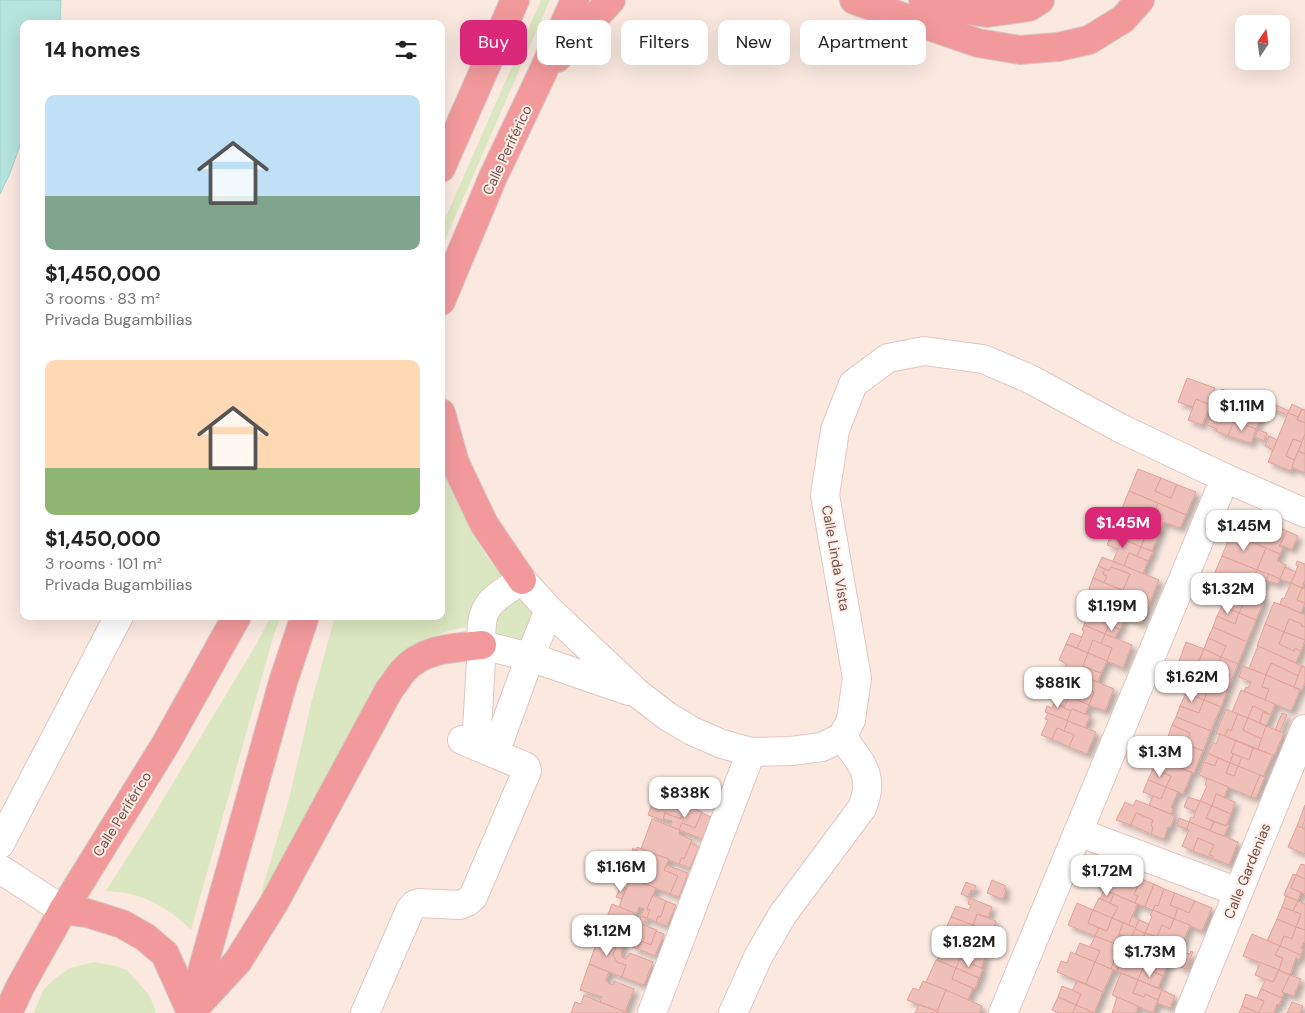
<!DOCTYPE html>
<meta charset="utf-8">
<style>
:root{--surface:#fff;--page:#f6f6f6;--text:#222;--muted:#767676;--accent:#db2777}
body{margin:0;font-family:"DM Sans",sans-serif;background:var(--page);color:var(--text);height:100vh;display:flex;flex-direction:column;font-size:19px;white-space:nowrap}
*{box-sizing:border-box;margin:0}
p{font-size:16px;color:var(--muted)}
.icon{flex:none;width:28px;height:28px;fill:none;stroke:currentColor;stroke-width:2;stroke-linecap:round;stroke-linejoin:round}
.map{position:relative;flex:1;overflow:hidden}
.side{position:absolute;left:20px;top:20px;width:425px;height:600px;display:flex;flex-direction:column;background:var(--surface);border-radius:10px;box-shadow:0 5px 20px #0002}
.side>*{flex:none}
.hud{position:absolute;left:460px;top:20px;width:475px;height:45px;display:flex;gap:10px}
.needle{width:32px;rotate:13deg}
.fabs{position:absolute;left:1235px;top:15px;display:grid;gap:10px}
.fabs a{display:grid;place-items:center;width:55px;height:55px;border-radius:10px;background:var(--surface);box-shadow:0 5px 20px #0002;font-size:25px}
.price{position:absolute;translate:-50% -42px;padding:0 11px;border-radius:10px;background:#fff;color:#222;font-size:16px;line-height:32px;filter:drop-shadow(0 1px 2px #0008)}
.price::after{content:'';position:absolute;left:50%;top:30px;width:15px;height:11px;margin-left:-8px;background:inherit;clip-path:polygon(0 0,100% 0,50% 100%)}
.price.selected{background:var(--accent);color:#fff}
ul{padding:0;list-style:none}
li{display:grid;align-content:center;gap:10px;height:265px;padding:0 25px}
li span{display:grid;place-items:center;height:155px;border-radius:10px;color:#555}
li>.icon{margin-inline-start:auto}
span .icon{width:90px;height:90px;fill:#fffc;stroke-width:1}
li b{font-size:21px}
h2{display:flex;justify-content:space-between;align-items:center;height:60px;padding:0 25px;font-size:21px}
.tag{padding:0 18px;border-radius:10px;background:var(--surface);box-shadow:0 5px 20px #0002;font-size:18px;line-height:45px}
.tag.selected{background:var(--accent);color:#fff}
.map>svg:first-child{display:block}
</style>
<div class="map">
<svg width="1305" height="1013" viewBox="0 0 1305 1013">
<defs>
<filter id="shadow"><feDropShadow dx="4.5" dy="4.5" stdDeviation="2.5" flood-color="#0004"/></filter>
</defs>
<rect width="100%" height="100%" fill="#fbe9e0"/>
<g fill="#dbe7c0">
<polygon points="541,0 550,0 441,249 441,228"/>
<path d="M441 456C450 485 462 515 477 541 485 556 497 569 507 582L473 607 465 627 448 631 413 645 395 664 257 913 263 886 289 799 312 700 335 616H441Z"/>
<polygon points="521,599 528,601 535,608 527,643 489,631 491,617 514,600"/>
<path d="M271 616H281L274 634 191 930C176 914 155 901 134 895 125 892 116 892 106 891L146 828 257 643Z"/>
<polygon points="94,962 115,966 127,970 149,995 155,1009 155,1013 34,1013 43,990 54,979 70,968"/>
</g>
<polygon fill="#b6e3dd" stroke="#9dd4cd" points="0,0 61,0 60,24 24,24 24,134 10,173 0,194"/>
<g fill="#efc0b9" stroke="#e0a29b" filter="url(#shadow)">
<polygon points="1187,378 1215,388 1209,404 1196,399 1193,407 1178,402"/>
<polygon points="1222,389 1243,398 1234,421 1213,412"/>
<polygon points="1243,398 1265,407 1256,429 1234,421"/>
<polygon points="1196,399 1210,405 1202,425 1188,420"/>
<polygon points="1267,401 1289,411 1287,415 1265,406"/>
<polygon points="1292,404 1302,409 1298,417 1288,413"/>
<polygon points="1302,409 1305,410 1305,423 1297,420"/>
<polygon points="1213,412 1234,421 1228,436 1216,431 1217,429 1207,425"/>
<polygon points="1288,413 1298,417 1297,420 1305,423 1305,434 1302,442 1293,439 1286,456 1295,460 1291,471 1268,462"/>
<polygon points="1234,421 1256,429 1251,443 1228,436"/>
<polygon points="1258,430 1267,433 1264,441 1255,437"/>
<polygon points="1305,434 1305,454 1298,451"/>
<polygon points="1269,436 1277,440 1273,450 1265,446"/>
<polygon points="1293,439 1302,442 1295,460 1286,456"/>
<polygon points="1298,451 1305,454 1305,473 1292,467"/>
<polygon points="1138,469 1161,478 1155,491 1171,498 1176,486 1177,486 1178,485 1196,492 1186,515 1129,491"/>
<polygon points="1161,478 1178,485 1177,486 1176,486 1171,498 1155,491"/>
<polygon points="1129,491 1158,503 1155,512 1147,509 1142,522 1120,513"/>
<polygon points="1158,503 1186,515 1180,528 1164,522 1161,530 1142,522 1147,509 1155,512"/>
<polygon points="1120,513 1131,518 1127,528 1115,524"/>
<polygon points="1254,517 1256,518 1251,530 1262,535 1258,545 1245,539"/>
<polygon points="1131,518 1142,522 1137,534 1145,537 1141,547 1120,538 1121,534 1124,535"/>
<polygon points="1256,518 1276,526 1271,538 1251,530"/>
<polygon points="1142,522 1161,530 1152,551 1141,547 1145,537 1137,534"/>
<polygon points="1115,524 1127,528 1124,535 1121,534 1120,538 1111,534"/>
<polygon points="1276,526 1287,531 1279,546 1283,548 1280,554 1258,545 1262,535 1271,538"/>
<polygon points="1287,531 1298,536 1292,549 1280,545"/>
<polygon points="1231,533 1266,548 1257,570 1222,556"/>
<polygon points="1111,534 1141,547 1137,556 1129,553 1124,566 1113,561 1118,549 1107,545"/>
<polygon points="1141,547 1153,552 1148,561 1137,556"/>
<polygon points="1266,548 1280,554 1277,561 1286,565 1280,579 1257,570"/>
<polygon points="1129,553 1148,561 1143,574 1124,566"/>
<polygon points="1222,556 1257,570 1248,592 1213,577"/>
<polygon points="1102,557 1159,580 1150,602 1123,590 1130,574 1111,567 1109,571 1098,566"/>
<polygon points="1297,561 1305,564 1305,580 1302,588 1291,583 1298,566 1296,565"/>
<polygon points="1098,566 1105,569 1103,574 1107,576 1104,583 1093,578"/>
<polygon points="1111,567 1130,574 1123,590 1104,583 1107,576 1103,574 1105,569 1109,571"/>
<polygon points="1285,567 1296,572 1291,583 1280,579"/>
<polygon points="1257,570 1269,574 1261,591 1264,592 1261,597 1248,592"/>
<polygon points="1269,574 1280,579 1278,584 1266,580"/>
<polygon points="1093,578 1140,598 1136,609 1129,606 1130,605 1111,597 1106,609 1095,604 1099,594 1089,589"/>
<polygon points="1291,583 1302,588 1297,600 1305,603 1301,613 1280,604 1282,598 1284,599"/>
<polygon points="1230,584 1265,598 1256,620 1239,613 1244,602 1226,595"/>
<polygon points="1302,588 1305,589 1305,603 1297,600"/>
<polygon points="1226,595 1244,602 1239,613 1222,606"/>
<polygon points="1111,597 1130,605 1125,617 1106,609"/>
<polygon points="1140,598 1150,602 1141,624 1125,617 1129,606 1136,609"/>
<polygon points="1084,600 1106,609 1101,621 1109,625 1105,634 1084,625 1086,620 1088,621 1090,616 1080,611"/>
<polygon points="1274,602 1305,615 1305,627 1301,626 1302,624 1289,619 1284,632 1265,624"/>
<polygon points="1222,606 1239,613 1235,624 1217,616"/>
<polygon points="1106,609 1125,617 1120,629 1101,621"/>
<polygon points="1239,613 1256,620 1247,642 1213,627 1217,616 1235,624"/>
<polygon points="1289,619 1302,624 1301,626 1305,627 1305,640 1284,632"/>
<polygon points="1265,624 1284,632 1279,644 1294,651 1295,648 1301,651 1296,663 1257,646"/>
<polygon points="1084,625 1105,634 1101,644 1093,640 1088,653 1077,648 1084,631 1082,630"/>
<polygon points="1109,625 1119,629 1115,638 1105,634"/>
<polygon points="1213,627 1247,642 1238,664 1221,657 1226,646 1208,638"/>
<polygon points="1284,632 1305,640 1301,651 1295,648 1294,651 1279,644"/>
<polygon points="1071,633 1082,637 1077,648 1066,644"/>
<polygon points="1105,634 1132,645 1123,668 1107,661 1112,648 1101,644"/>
<polygon points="1208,638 1226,646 1221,657 1204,649"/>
<polygon points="1093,640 1112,648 1107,661 1088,653"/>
<polygon points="1186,642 1204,649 1194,671 1178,664"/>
<polygon points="1066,644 1088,653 1083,666 1090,669 1087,678 1065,669 1067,664 1059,660"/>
<polygon points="1258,646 1302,666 1298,676 1271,663 1266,675 1249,668"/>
<polygon points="1204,649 1221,657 1217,668 1199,661"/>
<polygon points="1088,653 1107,661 1101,673 1083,666"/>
<polygon points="1221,657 1238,664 1229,686 1194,671 1199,661 1217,668"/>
<polygon points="1271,663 1298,676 1294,687 1266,675"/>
<polygon points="1243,666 1266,675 1262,687 1269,689 1265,700 1244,691 1246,687 1248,688 1251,682 1239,677"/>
<polygon points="1302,666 1305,667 1305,683 1302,690 1294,687"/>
<polygon points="1065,669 1087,678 1083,687 1074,684 1069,696 1059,692 1066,676 1063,674"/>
<polygon points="1090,669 1101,673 1098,682 1087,678"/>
<polygon points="1194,671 1229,686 1221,707 1204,700 1208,689 1190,682"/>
<polygon points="1266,675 1300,690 1291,711 1265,700 1269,689 1262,687"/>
<polygon points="1087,678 1114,689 1105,711 1089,705 1094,692 1083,687"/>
<polygon points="1190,682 1208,689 1204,700 1186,693"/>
<polygon points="1074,684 1094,692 1089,705 1069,696"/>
<polygon points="1054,690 1059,692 1055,703 1071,711 1067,721 1045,712 1047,706 1052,708 1056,699 1051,698"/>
<polygon points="1241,690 1275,704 1271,715 1253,706 1248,718 1232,712"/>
<polygon points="1059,692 1069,696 1065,707 1055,703"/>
<polygon points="1186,693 1204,700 1199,713 1180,706"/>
<polygon points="1069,696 1089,705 1085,714 1072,709 1071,711 1064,708"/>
<polygon points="1204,700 1221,707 1211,731 1176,717 1180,706 1199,713"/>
<polygon points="1253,706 1266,712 1265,713 1263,712 1260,723 1248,718"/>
<polygon points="1072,709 1090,716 1085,728 1067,721"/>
<polygon points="1226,709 1238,714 1231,731 1228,729 1225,736 1216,733"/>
<polygon points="1263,712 1271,715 1266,726 1260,723"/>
<polygon points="1048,713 1068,721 1064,731 1057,728 1052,739 1041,735 1048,720 1045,719"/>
<polygon points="1282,713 1287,715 1280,732 1275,730"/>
<polygon points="1238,714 1248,718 1243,730 1262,739 1258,749 1225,736 1228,729 1231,731"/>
<polygon points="1176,717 1211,731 1203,751 1185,744 1190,733 1172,725"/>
<polygon points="1248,718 1266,726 1262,739 1243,730"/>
<polygon points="1068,721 1096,732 1087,754 1069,747 1074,735 1064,731"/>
<polygon points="1172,725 1190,733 1185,744 1168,737"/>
<polygon points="1266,726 1284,733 1274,756 1258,749"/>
<polygon points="1057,728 1074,735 1069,747 1052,739"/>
<polygon points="1220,734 1236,741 1231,753 1233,754 1230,763 1208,753 1213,742 1216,744"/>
<polygon points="1168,737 1185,744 1180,756 1163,748"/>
<polygon points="1236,741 1253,748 1249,760 1231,753"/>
<polygon points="1185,744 1203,751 1194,773 1159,759 1163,748 1180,756"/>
<polygon points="1253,748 1273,755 1263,777 1238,766 1242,757 1249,760"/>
<polygon points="1208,753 1218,758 1215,766 1204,762"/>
<polygon points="1233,754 1242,757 1238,766 1230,763"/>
<polygon points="1157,758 1192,773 1183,794 1166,787 1171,776 1153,769"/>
<polygon points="1218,758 1230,763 1226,773 1234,776 1238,766 1260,775 1251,797 1199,775 1204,762 1215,766"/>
<polygon points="1230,763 1238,766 1234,776 1226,773"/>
<polygon points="1153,769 1171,776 1166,787 1148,780"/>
<polygon points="1260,775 1265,777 1256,798 1251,797"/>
<polygon points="1207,778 1228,787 1224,798 1216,794 1212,806 1200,801 1207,786 1205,785"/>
<polygon points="1148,780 1166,787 1161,799 1143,792"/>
<polygon points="712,783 721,786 717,795 707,791 706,793 704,792 706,786 710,788"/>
<polygon points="1166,787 1178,792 1171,807 1173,809 1171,814 1149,805 1153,796 1161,799"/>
<polygon points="662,789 687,799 684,805 687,806 681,819 665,813 663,820 648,815 654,798 658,800"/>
<polygon points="1216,794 1235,802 1231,814 1212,806"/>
<polygon points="1188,797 1200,801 1196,812 1184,807"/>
<polygon points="1136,800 1175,816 1170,828 1168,827 1164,839 1151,834 1153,827 1151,826 1153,820 1136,813 1131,825 1116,820 1125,802 1133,806"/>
<polygon points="1200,801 1212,806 1206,818 1214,822 1210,831 1189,822 1191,817 1193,818"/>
<polygon points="1305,805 1305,819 1302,828 1297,826"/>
<polygon points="687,806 702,812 695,828 682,823 679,830 670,827 672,821 663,819 665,813 681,819"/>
<polygon points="1212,806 1231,814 1226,826 1206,818"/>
<polygon points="702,813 711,817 702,839 679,830 682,823 695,828"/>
<polygon points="1136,813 1153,820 1151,826 1153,827 1151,834 1131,825"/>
<polygon points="1179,818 1189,822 1187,829 1177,826"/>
<polygon points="652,819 680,830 679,834 692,840 684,859 682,857 679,864 641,849"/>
<polygon points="1189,822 1238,842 1229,865 1212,858 1213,856 1209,855 1214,845 1198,838 1193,851 1182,846 1189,830 1187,829"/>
<polygon points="1214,822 1226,826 1226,824 1229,825 1224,836 1210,831"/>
<polygon points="1297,826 1305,829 1305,854 1288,847"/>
<polygon points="1198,838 1214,845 1209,855 1213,856 1212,858 1193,851"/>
<polygon points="691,843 699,847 690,868 679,864 682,857 684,859"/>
<polygon points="637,847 652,853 647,866 634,862 637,854 635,853"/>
<polygon points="633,848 636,850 635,853 637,854 634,862 629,860"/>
<polygon points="652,853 669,859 664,870 678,876 670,894 623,875 629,860 647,866"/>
<polygon points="1301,864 1305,865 1305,879 1296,875"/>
<polygon points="666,865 688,873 679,897 670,894 678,876 664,870"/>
<polygon points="1111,867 1131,875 1127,887 1108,879 1109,876 1108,875"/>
<polygon points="1099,872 1109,876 1108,879 1127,887 1131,875 1141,879 1134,895 1138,896 1135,903 1094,885"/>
<polygon points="1293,874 1296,875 1291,888 1301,892 1298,901 1284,895"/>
<polygon points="1296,875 1305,879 1305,894 1291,888"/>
<polygon points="630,878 656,888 647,909 650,910 647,918 641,916 644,909 639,907 636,914 619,907"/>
<polygon points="1141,879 1154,884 1145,907 1135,903 1138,896 1134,895"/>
<polygon points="992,880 1006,886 1004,889 1006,890 1003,899 987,893"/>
<polygon points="966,882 976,886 974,891 971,890 968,897 961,894"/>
<polygon points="1154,884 1164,889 1158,906 1155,905 1153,910 1145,907"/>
<polygon points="621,886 626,888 622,899 616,897"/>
<polygon points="1164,889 1175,893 1170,905 1178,908 1174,919 1153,910 1155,905 1158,906"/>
<polygon points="1104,890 1114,894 1110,903 1100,899"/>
<polygon points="1175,893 1195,901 1189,913 1170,905"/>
<polygon points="1114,894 1137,904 1129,925 1112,918 1118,907 1110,903"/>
<polygon points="653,895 666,901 661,917 658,916 656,922 647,918 650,910 647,909"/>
<polygon points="1286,896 1298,901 1293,911 1282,907"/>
<polygon points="970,898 992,907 988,917 977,914 973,925 951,917 956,906 969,910 971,905 968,904"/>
<polygon points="1099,898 1118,907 1112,918 1093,910"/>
<polygon points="666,901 676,905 667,926 656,922 658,916 661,917"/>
<polygon points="1195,901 1212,908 1202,931 1174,919 1178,908 1189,913"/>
<polygon points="1298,901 1305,904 1305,930 1296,927 1301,914 1293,911"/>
<polygon points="1077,903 1093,910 1088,923 1099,928 1095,936 1068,925"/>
<polygon points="612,904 634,913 631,923 635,926 639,923 641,916 646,918 643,925 657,930 651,945 641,941 638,949 632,947 634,942 602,930"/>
<polygon points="1282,907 1301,914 1296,927 1277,919"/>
<polygon points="1093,910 1112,918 1107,931 1088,923"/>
<polygon points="1153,910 1174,919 1170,929 1162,925 1157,937 1145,933 1152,916 1150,915"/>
<polygon points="977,914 996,921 992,933 973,925"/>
<polygon points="1132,916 1139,920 1136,928 1129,925"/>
<polygon points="951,917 973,925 969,937 977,940 973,950 951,941 953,936 956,937 959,930 947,926"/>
<polygon points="1112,918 1123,923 1117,940 1119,941 1117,945 1095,936 1099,928 1107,931"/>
<polygon points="1174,919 1190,925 1181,947 1157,937 1162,925 1170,929"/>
<polygon points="1277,919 1296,927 1292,939 1284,936 1280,946 1267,941"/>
<polygon points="1139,920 1149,924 1145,933 1135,929"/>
<polygon points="1123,923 1136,928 1131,938 1119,934"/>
<polygon points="973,925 992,933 988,944 969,937"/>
<polygon points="1296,927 1305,930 1305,942 1304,942 1301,948 1303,949 1301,955 1280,946 1284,936 1292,939"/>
<polygon points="1135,929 1145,933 1142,941 1132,937"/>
<polygon points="656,931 664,934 655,956 638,949 641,941 651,945"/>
<polygon points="1145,933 1157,937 1152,949 1160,952 1156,962 1135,953 1137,949 1139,950"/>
<polygon points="1252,934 1280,946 1275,955 1283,958 1279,970 1243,956"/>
<polygon points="603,935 618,941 613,955 617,962 626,965 622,977 589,964 598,939 601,940"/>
<polygon points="1095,936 1120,946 1111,969 1095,962 1100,951 1090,947"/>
<polygon points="1157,937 1175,945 1170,956 1152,949"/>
<polygon points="945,939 986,956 981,968 960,959 956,968 937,960"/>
<polygon points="618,941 624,944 621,953 622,957 626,959 630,953 653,962 644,985 622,977 626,965 617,962 613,955"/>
<polygon points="1080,943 1100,951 1095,962 1075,954"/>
<polygon points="1280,946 1301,955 1299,960 1296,958 1290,975 1279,970 1283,958 1275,955"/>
<polygon points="1191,951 1193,952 1186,969 1178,966 1184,952 1190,954"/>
<polygon points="1071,952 1095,962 1086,984 1057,972 1061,961 1067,963"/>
<polygon points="1132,952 1159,963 1155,972 1143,968 1138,980 1117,971 1123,958 1127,960"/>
<polygon points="1160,952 1170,956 1167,966 1156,962"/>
<polygon points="1117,953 1124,954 1117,971 1111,969"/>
<polygon points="960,959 983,969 979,978 956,968"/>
<polygon points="936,960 956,968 952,979 973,988 968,1000 926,982"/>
<polygon points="1095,962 1113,970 1103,992 1086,984"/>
<polygon points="1260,962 1279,970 1273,982 1255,975"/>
<polygon points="1159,963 1167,966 1163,976 1155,972"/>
<polygon points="589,964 609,972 606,980 608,983 613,985 614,981 634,989 625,1012 600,1002 602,997 580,990"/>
<polygon points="956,968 979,978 975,989 952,979"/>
<polygon points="1143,968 1163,976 1158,988 1138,980"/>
<polygon points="1279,970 1290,975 1282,992 1284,993 1282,998 1261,989 1266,979 1273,982"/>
<polygon points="1121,973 1138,980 1133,993 1144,997 1145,994 1158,1000 1153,1013 1112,995"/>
<polygon points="1290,975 1301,979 1294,996 1282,992"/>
<polygon points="1138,980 1162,990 1158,1000 1145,994 1144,997 1133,993"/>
<polygon points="923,981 946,990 937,1011 907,1000 913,988 919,990"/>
<polygon points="1077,981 1103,992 1094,1013 1076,1005 1081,994 1072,991"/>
<polygon points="1062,986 1081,994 1076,1005 1058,997"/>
<polygon points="1261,989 1282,998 1279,1005 1277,1004 1274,1013 1259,1013 1264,1001 1257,999"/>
<polygon points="946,990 982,1006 979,1013 940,1013 937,1012"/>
<polygon points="1162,990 1175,996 1170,1008 1157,1003"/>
<polygon points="1246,994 1264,1001 1259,1013 1242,1006"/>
<polygon points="584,995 600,1002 628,1013 571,1013 575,1002 581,1004"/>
<polygon points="1058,997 1076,1005 1073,1013 1059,1013 1052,1010"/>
<polygon points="1117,997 1138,1006 1136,1013 1112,1013"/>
<polygon points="1292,1002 1303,1006 1300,1013 1287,1013"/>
<polygon points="919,1005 937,1011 937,1013 915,1013"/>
<polygon points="1076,1005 1094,1013 1073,1013"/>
<polygon points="1242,1006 1258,1013 1239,1013"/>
</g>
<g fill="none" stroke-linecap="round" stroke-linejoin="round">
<defs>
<g id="minor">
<polyline points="482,645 530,657 629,691"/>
<path d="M476 746 482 645C478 605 491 600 522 580L549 610 637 693 667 716 692 731 722 744 751 752 791 751 822 747 842 737 851 720 857 678 825 495 835 430 853 384 888 358 924 351 983 359 1030 379 1120 428 1225 478 1305 513"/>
<polyline points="495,753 530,657 549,610"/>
<polyline points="1078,832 1238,892"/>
<polyline points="0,844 119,616"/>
<polyline points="0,869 63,910"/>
<polyline points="365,1013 410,910 414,905 419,903 460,905 467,902 473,897 527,771 526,767 524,766 462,740"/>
<polyline points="652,1013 751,752"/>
<path d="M733 1013 758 957 783 914 862 808C876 775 860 762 842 737"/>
<polyline points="1003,1013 1225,478"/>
<polyline points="1189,1013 1305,729"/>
</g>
<g id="highway">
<polyline points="854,0 978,43 1020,50 1058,47 1089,40 1123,19 1140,0"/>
<polyline points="923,0 943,7 987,13 1029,7 1040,0"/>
<polyline points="557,58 611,0"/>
<polyline points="441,168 515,0"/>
<polyline points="441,301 493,177 541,76 575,0"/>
<polyline points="441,413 455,463 484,524 522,580"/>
<path d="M63 910 87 913 122 924 145 937 165 954 191 1012 238 961 274 903 389 690C394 684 398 677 403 671 423 648 454 648 482 645"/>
<polyline points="192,1007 283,682 305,616"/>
<polyline points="8,1013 20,987 63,910 165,745 237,616"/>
</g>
</defs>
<use href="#minor" stroke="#e0c6c0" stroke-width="30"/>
<use href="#highway" stroke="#d4c9c8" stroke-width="30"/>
<use href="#minor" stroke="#fff" stroke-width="28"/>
<use href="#highway" stroke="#f29a9b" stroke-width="28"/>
</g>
<g text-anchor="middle" stroke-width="4" stroke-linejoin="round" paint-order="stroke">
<g font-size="14" fill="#704c49" stroke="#feeee6">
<text transform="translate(507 150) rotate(-65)" y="5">Calle Periférico</text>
<text transform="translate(836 558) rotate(80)" y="5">Calle Linda Vista</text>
<text transform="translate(122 814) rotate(-58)" y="5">Calle Periférico</text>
<text transform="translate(1247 871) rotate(-68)" y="5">Calle Gardenias</text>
</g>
</g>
</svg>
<div class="fabs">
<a><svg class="needle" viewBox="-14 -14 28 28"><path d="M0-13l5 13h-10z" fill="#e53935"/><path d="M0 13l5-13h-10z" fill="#767676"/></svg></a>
</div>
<b class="price" style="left:1242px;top:432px">$1.11M</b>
<b class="price selected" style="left:1123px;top:549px">$1.45M</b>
<b class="price" style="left:1244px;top:552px">$1.45M</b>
<b class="price" style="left:1228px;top:615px">$1.32M</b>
<b class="price" style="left:1112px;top:632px">$1.19M</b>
<b class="price" style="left:1192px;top:703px">$1.62M</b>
<b class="price" style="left:1058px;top:709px">$881K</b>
<b class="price" style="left:1160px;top:778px">$1.3M</b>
<b class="price" style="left:685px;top:819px">$838K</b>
<b class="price" style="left:621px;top:893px">$1.16M</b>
<b class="price" style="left:1107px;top:897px">$1.72M</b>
<b class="price" style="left:607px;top:957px">$1.12M</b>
<b class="price" style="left:969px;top:968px">$1.82M</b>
<b class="price" style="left:1150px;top:978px">$1.73M</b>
<div class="hud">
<a class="tag selected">Buy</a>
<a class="tag">Rent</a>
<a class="tag">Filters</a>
<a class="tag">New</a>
<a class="tag">Apartment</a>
</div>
<section class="side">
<h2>14 homes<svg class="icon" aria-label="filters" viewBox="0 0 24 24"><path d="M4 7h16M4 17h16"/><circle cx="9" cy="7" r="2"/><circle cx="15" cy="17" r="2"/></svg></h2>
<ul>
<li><span style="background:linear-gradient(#bfe0f5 65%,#7fa58c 0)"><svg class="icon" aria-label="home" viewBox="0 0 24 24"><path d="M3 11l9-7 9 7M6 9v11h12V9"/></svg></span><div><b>$1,450,000</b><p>3 rooms · 83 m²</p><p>Privada Bugambilias</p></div></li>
<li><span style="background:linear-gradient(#ffd9b3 70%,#8fb573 0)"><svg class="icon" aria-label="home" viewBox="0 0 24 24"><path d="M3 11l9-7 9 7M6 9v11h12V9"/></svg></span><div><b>$1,450,000</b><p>3 rooms · 101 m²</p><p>Privada Bugambilias</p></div></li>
</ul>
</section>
</div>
